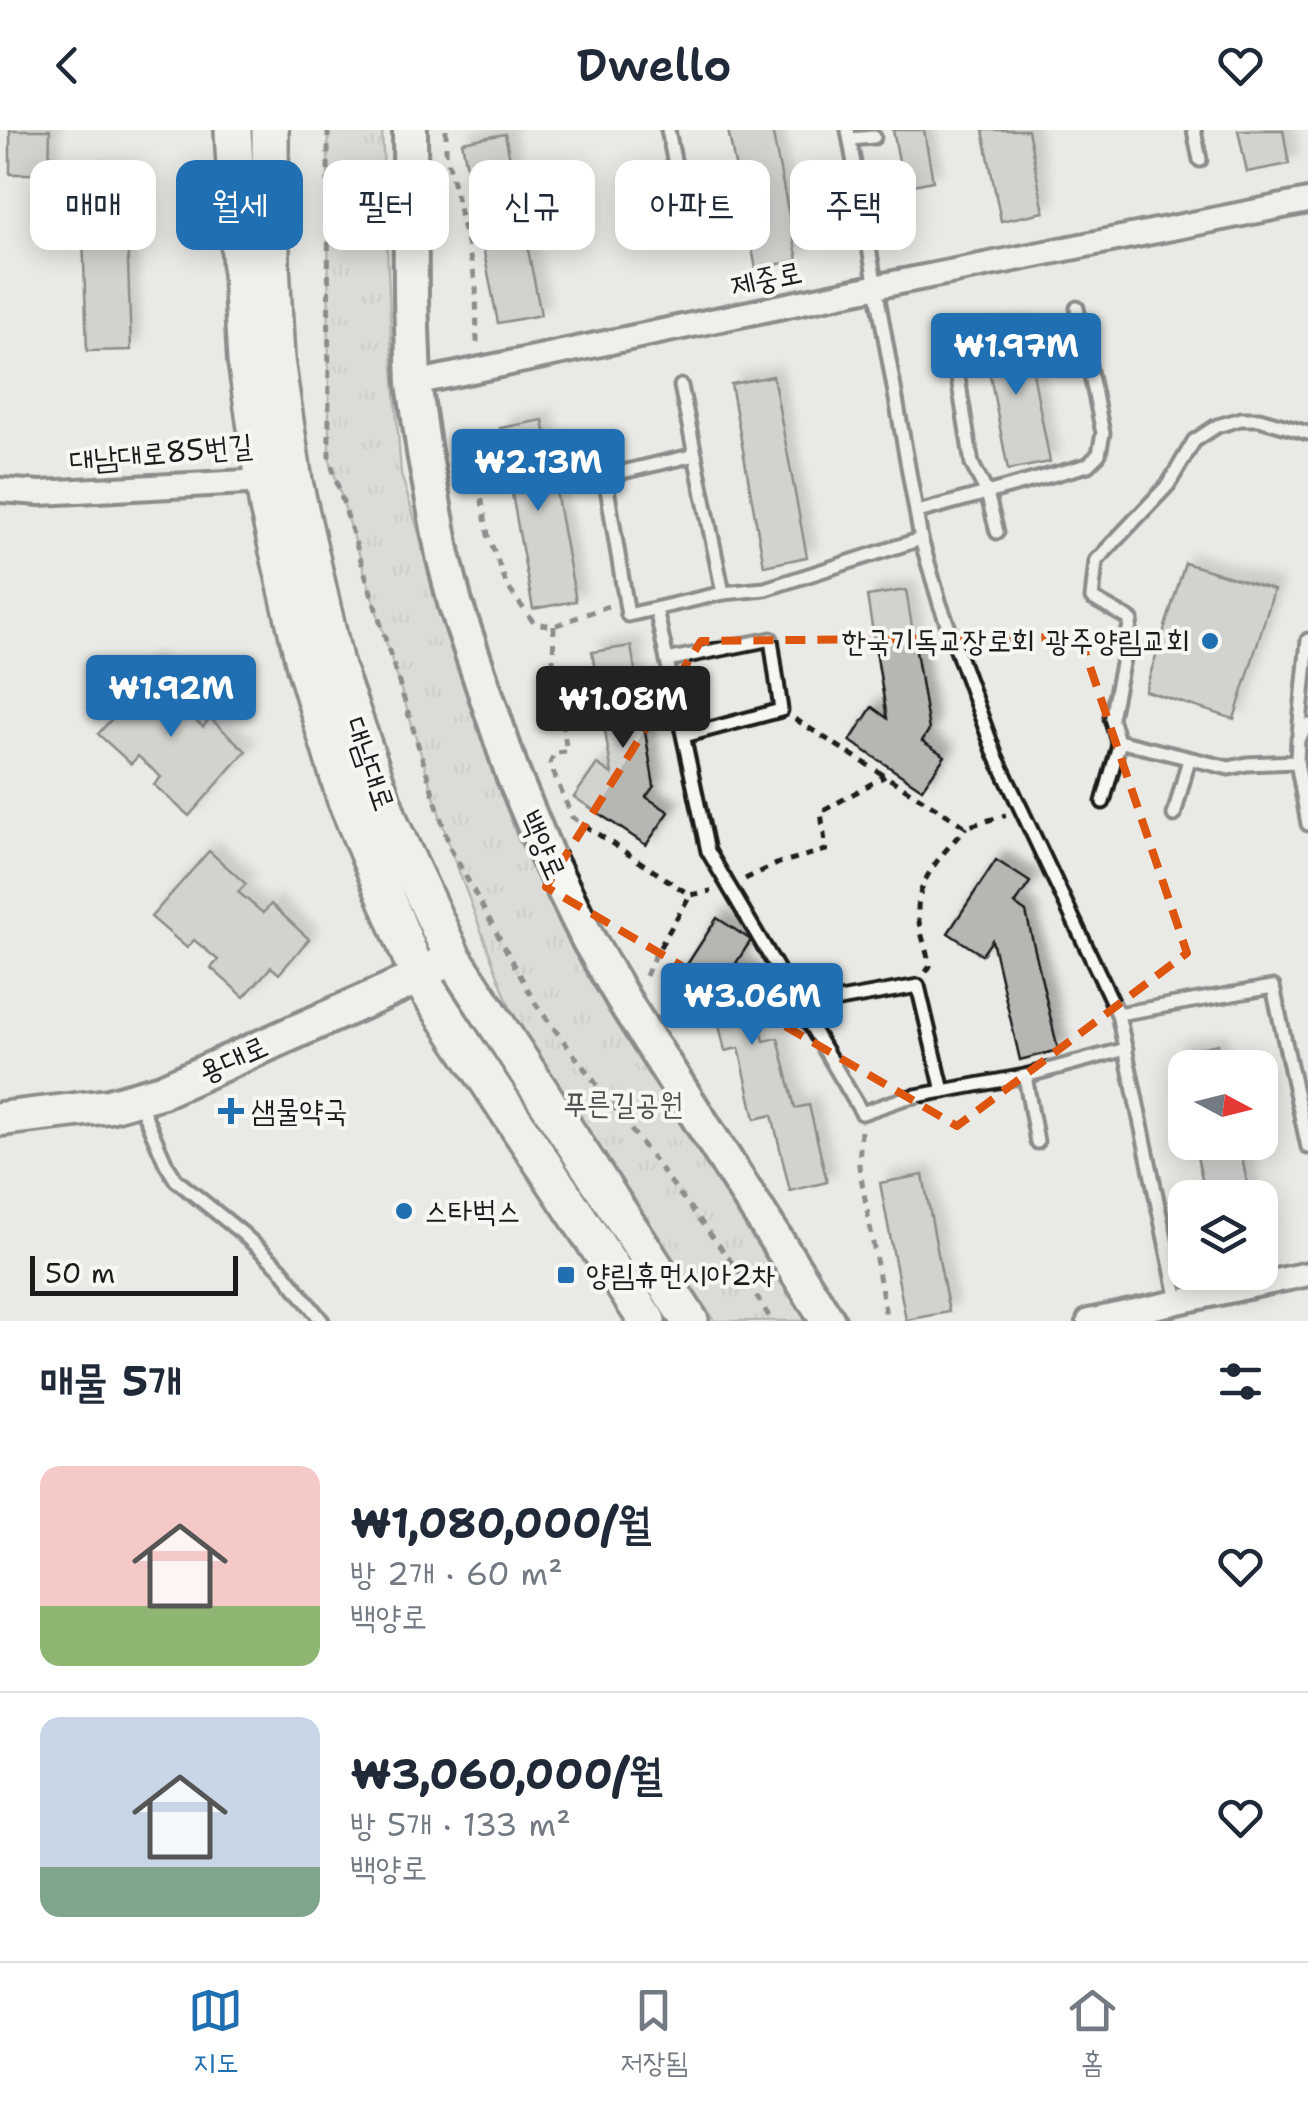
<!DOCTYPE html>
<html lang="ko">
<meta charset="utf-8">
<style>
:root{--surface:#fff;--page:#f2f2f3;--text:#1f2937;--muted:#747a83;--line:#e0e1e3;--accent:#1f6fb2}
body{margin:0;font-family:"Shantell Sans","Poor Story",sans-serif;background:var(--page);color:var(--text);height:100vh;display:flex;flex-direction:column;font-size:38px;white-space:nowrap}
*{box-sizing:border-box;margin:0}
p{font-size:32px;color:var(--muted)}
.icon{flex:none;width:55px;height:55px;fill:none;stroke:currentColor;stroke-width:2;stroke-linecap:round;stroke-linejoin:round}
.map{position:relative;height:1191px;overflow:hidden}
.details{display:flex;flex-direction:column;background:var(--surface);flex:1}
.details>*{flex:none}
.banner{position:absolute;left:30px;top:30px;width:1250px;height:90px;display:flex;gap:20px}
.needle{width:65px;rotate:97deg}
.buttons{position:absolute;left:1168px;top:920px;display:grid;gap:20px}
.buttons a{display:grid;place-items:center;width:110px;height:110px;border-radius:20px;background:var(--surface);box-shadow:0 5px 25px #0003;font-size:50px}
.scale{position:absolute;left:30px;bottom:25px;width:208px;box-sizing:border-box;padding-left:10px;border:5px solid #1c1c1c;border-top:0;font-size:28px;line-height:35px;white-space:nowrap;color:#1c1c1c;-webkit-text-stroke:8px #f6f6f2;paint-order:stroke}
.price{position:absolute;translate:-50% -85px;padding:0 22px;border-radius:10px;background:var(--accent);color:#fff;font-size:32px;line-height:65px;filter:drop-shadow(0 2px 5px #0008)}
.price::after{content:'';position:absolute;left:50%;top:60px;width:30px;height:22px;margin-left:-15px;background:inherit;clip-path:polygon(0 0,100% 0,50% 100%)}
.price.on{background:#222;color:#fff}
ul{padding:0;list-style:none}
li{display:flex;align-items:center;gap:30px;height:250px;padding:0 40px}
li+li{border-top:2px solid var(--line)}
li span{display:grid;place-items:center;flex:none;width:280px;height:200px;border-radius:20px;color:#555}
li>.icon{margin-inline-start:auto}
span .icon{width:120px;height:120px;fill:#fffc;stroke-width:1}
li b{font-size:42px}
h2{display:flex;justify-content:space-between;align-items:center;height:120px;padding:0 40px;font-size:42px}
.pill{padding:0 35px;border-radius:20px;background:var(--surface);box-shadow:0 5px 25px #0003;font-size:35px;line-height:90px}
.pill.on{background:var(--accent);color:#fff}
header{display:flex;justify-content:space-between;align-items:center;height:130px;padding:0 40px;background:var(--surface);font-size:45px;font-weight:600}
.tabs{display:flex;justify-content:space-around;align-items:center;height:140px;border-top:2px solid var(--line);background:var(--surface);font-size:28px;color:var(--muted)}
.tabs a{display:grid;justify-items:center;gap:5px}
.tabs .on{color:var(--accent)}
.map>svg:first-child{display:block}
</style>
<header><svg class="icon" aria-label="back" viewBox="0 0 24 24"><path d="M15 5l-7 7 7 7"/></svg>Dwello<svg class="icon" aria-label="heart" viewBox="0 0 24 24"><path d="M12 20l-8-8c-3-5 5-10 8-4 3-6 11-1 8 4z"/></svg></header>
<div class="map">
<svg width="1308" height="1191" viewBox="0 0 1308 1191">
<defs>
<pattern id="park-tufts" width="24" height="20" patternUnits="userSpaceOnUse" patternTransform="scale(2.5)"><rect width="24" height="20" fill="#cbcbc7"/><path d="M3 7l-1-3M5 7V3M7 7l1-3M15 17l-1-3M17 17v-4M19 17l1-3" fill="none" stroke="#aeaeaa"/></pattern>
<filter id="shadow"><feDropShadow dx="9" dy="-9" stdDeviation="5" flood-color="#0004"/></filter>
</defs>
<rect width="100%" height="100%" fill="#e9e9e5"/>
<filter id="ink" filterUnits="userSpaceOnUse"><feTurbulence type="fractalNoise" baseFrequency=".01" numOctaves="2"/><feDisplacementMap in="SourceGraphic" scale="20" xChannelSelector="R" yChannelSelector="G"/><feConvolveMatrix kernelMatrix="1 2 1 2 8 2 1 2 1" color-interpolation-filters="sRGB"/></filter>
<g filter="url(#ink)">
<polygon fill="url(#park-tufts)" stroke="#747472" stroke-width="2.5" points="328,0 382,0 391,209 401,344 478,598 516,705 574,821 677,977 813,1191 714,1191 512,883 450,718 329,327"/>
<g fill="#b6b6b3" stroke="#1c1c1c" stroke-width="2.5" filter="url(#shadow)">
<polygon points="10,0 50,0 49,44 10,44"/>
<polygon points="728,0 772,0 798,130 756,139"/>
<polygon points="893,0 924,0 933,51 904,57"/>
<polygon points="983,0 1028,0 1044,82 1001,91"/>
<polygon points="1238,0 1283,0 1289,34 1247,42"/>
<polygon points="505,4 541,185 498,193 462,12"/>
<polygon points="125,42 131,220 87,221 81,44"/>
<polygon points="1024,195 1050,332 1008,340 982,203"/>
<polygon points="773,246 807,427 764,436 731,254"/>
<polygon points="543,290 576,471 533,479 500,298"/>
<polygon points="1185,433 1274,460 1234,589 1145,561"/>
<polygon points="906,460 929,600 922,611 945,626 922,659 850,611 872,577 887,588 867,466"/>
<polygon points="631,516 654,656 646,667 669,682 646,715 574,667 597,634 612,644 592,522"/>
<polygon points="148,532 187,566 178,575 203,597 210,588 246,621 189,686 154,655 161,647 138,626 131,634 98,604 125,574 117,567"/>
<polygon points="209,721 246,754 238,762 263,783 271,774 309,809 279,844 271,837 244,867 211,838 218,830 194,810 187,818 151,787"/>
<polygon points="996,730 1030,752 1015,774 1026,782 1058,920 1020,930 992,810 982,825 948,803"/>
<polygon points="717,788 751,810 736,833 747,840 764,911 778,908 795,978 809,975 827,1052 790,1061 772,985 755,989 739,918 725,921 713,868 703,883 670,861"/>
<polygon points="1218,914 1223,938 1185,938 1185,969 1175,923"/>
<polygon points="1194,1012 1239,1012 1250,1068 1206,1068"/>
<polygon points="923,1045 949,1182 906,1190 880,1053"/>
</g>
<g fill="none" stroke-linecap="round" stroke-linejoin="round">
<defs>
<g id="lane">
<polyline points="668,0 683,74"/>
<polyline points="1194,0 1200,30"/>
<polyline points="850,9 874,7"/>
<polyline points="952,211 972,334 987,363 997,402"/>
<polyline points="681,256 723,463"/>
<polyline points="695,325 605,346 628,485 723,463 765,459 921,409 848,0"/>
<polyline points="918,382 1088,335 1099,324 1103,303 1077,178"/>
<polyline points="921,409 940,474 995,624 1118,884"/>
<polyline points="656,479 708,721 862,983 905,968 1025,946 1126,919"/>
<polyline points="667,530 771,509 781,580 684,606"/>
<polyline points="1308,595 1298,609 1297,632 1308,694"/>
<polyline points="1299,604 1308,510"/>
<polyline points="1118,611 1229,638 1247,634 1297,632"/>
<polyline points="1103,672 1119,615 1111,588 1131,490 1092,468 1096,431 1168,355 1194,311 1217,296 1241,289 1259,289 1308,303"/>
<polyline points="1174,685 1189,629"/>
<polyline points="800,877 918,856 943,961"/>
<polyline points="1025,946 1037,1012"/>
<polyline points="139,972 166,1034 176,1050 242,1103 280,1138 322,1191"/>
<polyline points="1178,1171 1118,884 1273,857 1308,1017"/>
</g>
<g id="street">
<polyline points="414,253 874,157 1308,71"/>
<polyline points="0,360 40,363 265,351 271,340"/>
<polyline points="1089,1191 1308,1144"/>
</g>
<g id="secondary">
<polyline points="410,0 411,169 414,253 424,322 443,425 455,473 513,645 547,726 589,811 629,879 828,1191"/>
<polyline points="0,989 109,976 162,961 419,847 452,826"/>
</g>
<g id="primary">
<polyline points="233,0 246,231 268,378 305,536 345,668 419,847 647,1191"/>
<polyline points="270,0 271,134 276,230 294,352 335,534 391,695 452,826 690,1191"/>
</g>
</defs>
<use href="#lane" stroke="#1c1c1c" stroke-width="19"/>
<use href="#street" stroke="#1c1c1c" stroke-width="30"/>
<use href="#secondary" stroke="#1c1c1c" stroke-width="40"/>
<use href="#primary" stroke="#1c1c1c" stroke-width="42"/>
<g stroke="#1c1c1c" stroke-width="5" stroke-dasharray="8 8" stroke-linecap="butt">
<polyline points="328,0 329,327 450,718 537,876 752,1159 772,1191"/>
<polyline points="446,0 446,21 476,154 477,214"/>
<polyline points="453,324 474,326 488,405 507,456 534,493 554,496 608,476"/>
<polyline points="554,496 553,531 567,622 554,623 550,634 572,687 690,765 711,761"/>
<polyline points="795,589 966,697 1006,685"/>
<polyline points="745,749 779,733 826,720 821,682 885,646"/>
<path d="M926 842 930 836C926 818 918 797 918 780 918 746 946 721 966 697"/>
<polyline points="646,846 653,829 690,765"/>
<polyline points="861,1001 859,1036 885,1179 885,1191"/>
</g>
<use href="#lane" stroke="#f6f6f2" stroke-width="11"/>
<use href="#street" stroke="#f6f6f2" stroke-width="22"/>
<use href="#secondary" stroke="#f6f6f2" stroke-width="32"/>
<use href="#primary" stroke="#f6f6f2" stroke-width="35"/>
</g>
</g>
<path d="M0 0H1308V1191H0ZM1080 507 1187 823 957 996 546 757 701 511Z" fill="#e9e9e5" fill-opacity=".55" fill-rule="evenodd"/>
<path fill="none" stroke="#de560d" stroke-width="8" stroke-dasharray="20 12" stroke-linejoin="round" d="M1080 507 1187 823 957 996 546 757 701 511Z"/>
<g fill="#1f6fb2" stroke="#f6f6f2" stroke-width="4">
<circle cx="1210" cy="511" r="10"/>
<path d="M226 966h10v10h10v10h-10v10h-10v-10h-10v-10h10z"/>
<circle cx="404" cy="1081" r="10"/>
<rect x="556" y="1135" width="20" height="20" rx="5"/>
</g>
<g text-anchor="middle" stroke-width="8" stroke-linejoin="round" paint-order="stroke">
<g font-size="30" fill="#1c1c1c" stroke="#f6f6f2">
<text transform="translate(766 149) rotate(-12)" y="10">제중로</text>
<text transform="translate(161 323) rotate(-5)" y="10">대남대로85번길</text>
<text transform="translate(370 634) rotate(71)" y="10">대남대로</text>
<text transform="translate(543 715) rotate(66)" y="10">백양로</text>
<text transform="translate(233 929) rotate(-24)" y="10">용대로</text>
</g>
<g font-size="30" fill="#1c1c1c" stroke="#f6f6f2" text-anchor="start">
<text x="1190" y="521" text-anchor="end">한국기독교장로회 광주양림교회</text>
<text x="251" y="991">샘물약국</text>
<text x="424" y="1091">스타벅스</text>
<text x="586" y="1155">양림휴먼시아2차</text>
</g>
<g font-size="30" fill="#51514f" stroke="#f6f6f2">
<text x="623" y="984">푸른길공원</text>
</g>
</g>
</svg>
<div class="buttons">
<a><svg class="needle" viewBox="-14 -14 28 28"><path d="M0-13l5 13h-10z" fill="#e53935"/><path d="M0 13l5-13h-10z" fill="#747a83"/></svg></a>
<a><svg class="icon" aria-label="layers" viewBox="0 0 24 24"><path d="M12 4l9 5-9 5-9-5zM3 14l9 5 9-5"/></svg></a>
</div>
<div class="scale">50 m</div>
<b class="price" style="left:1016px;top:268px">₩1.97M</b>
<b class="price" style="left:538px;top:384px">₩2.13M</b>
<b class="price" style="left:171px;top:610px">₩1.92M</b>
<b class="price on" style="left:623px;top:621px">₩1.08M</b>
<b class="price" style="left:752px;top:918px">₩3.06M</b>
<div class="banner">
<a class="pill">매매</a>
<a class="pill on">월세</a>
<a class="pill">필터</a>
<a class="pill">신규</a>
<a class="pill">아파트</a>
<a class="pill">주택</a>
</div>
</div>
<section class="details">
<h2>매물 5개<svg class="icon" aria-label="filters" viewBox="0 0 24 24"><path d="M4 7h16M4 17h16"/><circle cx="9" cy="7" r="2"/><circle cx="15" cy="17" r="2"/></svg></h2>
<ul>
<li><span style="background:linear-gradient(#f6c9c9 70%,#8fb573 0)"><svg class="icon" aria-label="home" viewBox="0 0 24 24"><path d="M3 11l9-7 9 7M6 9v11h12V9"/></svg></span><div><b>₩1,080,000/월</b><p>방 2개 · 60 m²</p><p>백양로</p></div><svg class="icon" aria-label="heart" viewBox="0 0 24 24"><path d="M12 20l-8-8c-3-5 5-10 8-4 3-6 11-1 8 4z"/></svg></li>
<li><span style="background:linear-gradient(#c9d6e8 75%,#7fa58c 0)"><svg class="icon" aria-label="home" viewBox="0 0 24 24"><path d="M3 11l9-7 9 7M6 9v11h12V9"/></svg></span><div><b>₩3,060,000/월</b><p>방 5개 · 133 m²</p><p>백양로</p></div><svg class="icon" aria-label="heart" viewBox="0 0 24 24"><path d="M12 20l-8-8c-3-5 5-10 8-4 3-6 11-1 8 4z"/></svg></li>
</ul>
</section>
<nav class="tabs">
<a class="on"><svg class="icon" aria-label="map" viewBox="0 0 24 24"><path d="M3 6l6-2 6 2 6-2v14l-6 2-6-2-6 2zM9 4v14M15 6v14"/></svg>지도</a>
<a><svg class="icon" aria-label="saved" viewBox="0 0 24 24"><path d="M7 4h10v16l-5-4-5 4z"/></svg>저장됨</a>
<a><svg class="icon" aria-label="home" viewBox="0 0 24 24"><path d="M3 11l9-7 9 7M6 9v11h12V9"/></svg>홈</a>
</nav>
